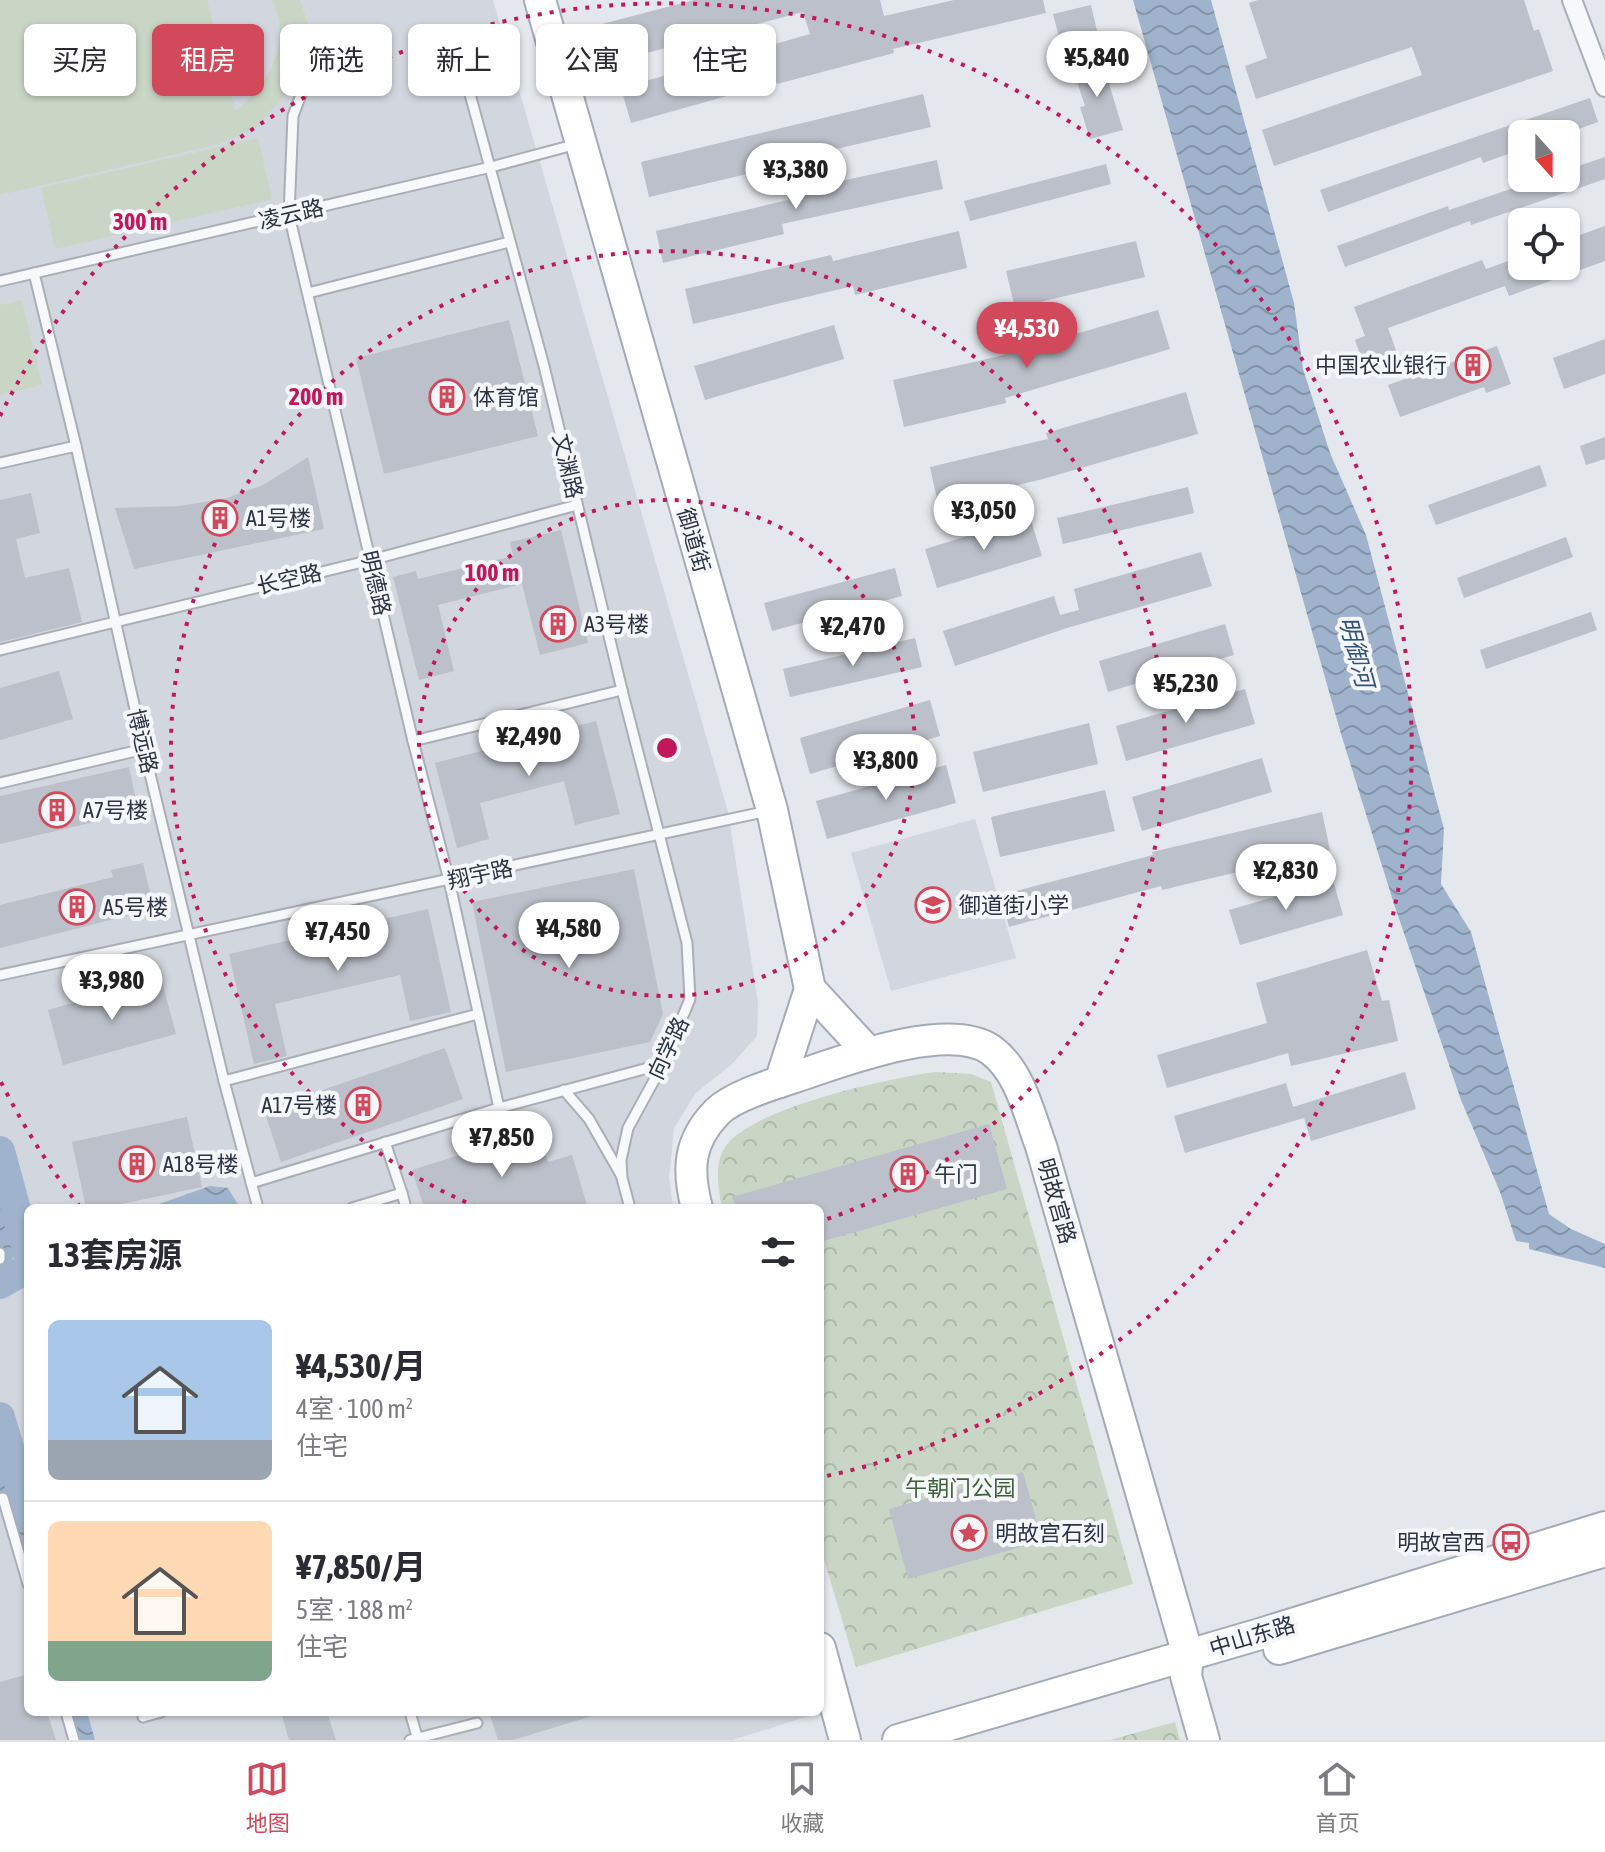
<!DOCTYPE html>
<html lang="zh">
<meta charset="utf-8">
<style>
:root{--surface:#fff;--page:#f7f7f7;--text:#2b2b33;--muted:#7c7c81;--line:#e1e1e2;--accent:#d1495b}
body{margin:0;font-family:"Asap Condensed","Noto Sans SC",sans-serif;background:var(--page);color:var(--text);height:100vh;display:flex;flex-direction:column;font-size:30px;white-space:nowrap}
*{box-sizing:border-box;margin:0}
p{font-size:26px;color:var(--muted)}
.icon{flex:none;width:44px;height:44px;fill:none;stroke:currentColor;stroke-width:2;stroke-linecap:round;stroke-linejoin:round}
.map{position:relative;flex:1;overflow:hidden}
.panel{position:absolute;left:24px;top:1204px;width:800px;height:512px;display:flex;flex-direction:column;background:var(--surface);border-radius:12px;box-shadow:0 2px 6px #0004}
.panel>*{flex:none}
.banner{position:absolute;left:24px;top:24px;width:800px;height:72px;display:flex;gap:16px}
.needle{width:52px;rotate:159deg}
.fabs{position:absolute;left:1508px;top:120px;display:grid;gap:16px}
.fabs a{display:grid;place-items:center;width:72px;height:72px;border-radius:12px;background:var(--surface);box-shadow:0 2px 6px #0004;font-size:40px}
.price{position:absolute;translate:-50% -68px;padding:0 18px;border-radius:28px;background:#fff;color:#222;font-size:26px;line-height:52px;filter:drop-shadow(0 2px 4px #0008)}
.price::after{content:'';position:absolute;left:50%;top:48px;width:24px;height:18px;margin-left:-12px;background:inherit;clip-path:polygon(0 0,100% 0,50% 100%)}
.price.on{background:var(--accent);color:#fff}
ul{padding:0;list-style:none}
li{display:flex;align-items:center;gap:24px;height:200px;padding:0 24px}
li+li{border-top:2px solid var(--line)}
li span{display:grid;place-items:center;flex:none;width:224px;height:160px;border-radius:12px;color:#555}
li>.icon{margin-inline-start:auto}
span .icon{width:96px;height:96px;fill:#fffc;stroke-width:1}
li b{font-size:34px}
h2{display:flex;justify-content:space-between;align-items:center;height:96px;padding:0 24px;font-size:34px}
.pill{padding:0 28px;border-radius:12px;background:var(--surface);box-shadow:0 2px 6px #0004;font-size:28px;line-height:72px}
.pill.on{background:var(--accent);color:#fff}
.tabs{display:flex;justify-content:space-around;align-items:center;height:112px;border-top:2px solid var(--line);background:var(--surface);font-size:22px;color:var(--muted)}
.tabs a{display:grid;justify-items:center;gap:4px}
.tabs .on{color:var(--accent)}
.map>svg:first-child{display:block}
</style>
<div class="map">
<svg width="1605" height="1740" viewBox="0 0 1605 1740">
<defs>
<pattern id="forest-crowns" width="20" height="18" patternUnits="userSpaceOnUse" patternTransform="scale(2)"><rect width="20" height="18" fill="#c9d6c5"/><path d="M2 6a3 3 0 1 1 6 0M12 15a3 3 0 1 1 6 0" fill="none" stroke="#adb8ab"/></pattern>
<pattern id="water-waves" width="16" height="10" patternUnits="userSpaceOnUse" patternTransform="scale(2)"><rect width="16" height="10" fill="#9fb4cc"/><path d="M0 5q4-4 8 0t8 0" fill="none" stroke="#8293a7"/></pattern>
</defs>
<rect width="100%" height="100%" fill="#e4e7ec"/>
<g fill="#d2d6de">
<polygon points="0,0 493,0 728,812 758,1003 757,1036 732,1064 696,1093 674,1128 669,1178 673,1208 28,1208 28,1712 807,1712 809,1716 732,1740 0,1740"/>
<polygon points="975,819 1016,958 891,991 851,853"/>
</g>
<g fill="#c9d6c5">
<path d="M0 0H207L235 111C269 85 293 42 272 0H300L309 28 303 75 256 128 219 144 0 195Z"/>
<polygon points="258,138 272,199 55,249 41,188"/>
<polygon points="22,300 42,385 0,395 0,305"/>
</g>
<g fill="url(#forest-crowns)">
<path d="M936 1072 971 1074 991 1082 1133 1584 856 1667 820 1546V1208H722C718 1188 713 1160 728 1143 759 1107 888 1078 936 1072Z"/>
<polygon points="1175,1722 1180,1740 1110,1740"/>
</g>
<g fill="url(#water-waves)">
<polygon points="1133,0 1211,0 1294,303 1303,369 1330,453 1366,535 1444,829 1441,884 1471,932 1549,1214 1571,1229 1605,1244 1605,1268 1529,1249 1529,1243 1516,1241 1500,1192 1461,1100 1394,904 1341,734"/>
<polygon points="0,1167 18,1237 11,1266 0,1275"/>
<polygon points="210,1186 228,1188 240,1208 148,1208"/>
<polygon points="0,1421 28,1520 28,1587 0,1492"/>
<polygon points="67,1712 87,1712 95,1740 76,1740"/>
</g>
<g fill="none" stroke-linecap="round" stroke-linejoin="round">
<g stroke="#9fb4cc" stroke-width="30">
<polyline points="0,1151 28,1254"/>
<polyline points="0,1284 28,1268"/>
<polyline points="0,1417 28,1513"/>
</g>
</g>
<g fill="#bbc0ca">
<polygon points="694,0 880,0 884,16 954,0 1043,0 1046,13 893,49 894,53 777,84 776,82 631,123 621,88 810,34 803,12 612,62 602,24"/>
<polygon points="1258,0 1524,0 1534,31 1539,29 1553,71 1274,166 1262,130 1422,75 1412,47 1256,99 1245,66 1267,58 1249,3"/>
<polygon points="1091,5 1098,35 1061,44 1053,14"/>
<polygon points="1101,57 1123,130 1090,139 1080,107 1085,106 1072,66"/>
<polygon points="923,94 931,127 767,165 768,169 649,197 641,162"/>
<polygon points="1590,98 1598,122 1565,134 1522,134 1522,149 1483,163 1481,157 1328,212 1320,190"/>
<polygon points="1605,157 1605,179 1471,225 1470,221 1345,267 1337,246 1448,206 1449,210 1543,178 1566,178 1566,170"/>
<polygon points="937,160 943,189 782,224 784,234 663,263 656,231 788,200 787,193"/>
<polygon points="1106,164 1111,184 970,221 964,201"/>
<polygon points="1605,226 1605,261 1509,296 1505,286 1388,328 1397,353 1364,365 1355,340 1365,336 1354,307 1482,260 1486,269 1522,256 1522,266 1566,266 1566,240"/>
<polygon points="959,231 967,268 855,295 853,286 693,324 685,289 831,255 833,261"/>
<polygon points="1136,241 1145,277 1015,308 1006,271"/>
<polygon points="1158,310 1170,349 1005,398 1006,403 904,427 893,380 996,357"/>
<polygon points="509,320 538,436 384,474 356,358"/>
<polygon points="834,325 844,359 705,400 694,366"/>
<polygon points="1605,339 1605,374 1564,389 1553,358"/>
<polygon points="1497,346 1511,384 1486,393 1484,387 1400,417 1388,385"/>
<polygon points="1186,392 1198,434 1043,479 938,504 930,467 1048,439 1046,433"/>
<polygon points="1605,437 1605,459 1586,465 1580,446"/>
<polygon points="308,457 324,529 134,569 115,508 179,506 224,499 263,485"/>
<polygon points="1540,465 1547,486 1436,525 1428,505"/>
<polygon points="1188,487 1194,513 1063,544 1057,518"/>
<polygon points="31,493 40,533 16,539 25,578 69,568 82,622 0,642 0,500"/>
<polygon points="1030,517 1042,556 937,588 925,549"/>
<polygon points="561,530 588,643 540,655 522,584 438,605 454,671 419,680 393,577 416,571 418,579 513,556 510,542"/>
<polygon points="1566,537 1573,557 1464,598 1457,578"/>
<polygon points="1201,552 1212,586 1067,628 955,666 943,631 1054,596 1060,615 1079,610 1074,589"/>
<polygon points="895,568 902,596 772,631 764,603"/>
<polygon points="1591,612 1597,630 1486,669 1480,650"/>
<polygon points="1225,624 1234,655 1108,692 1099,661"/>
<polygon points="915,638 922,667 790,697 783,669"/>
<polygon points="59,671 73,719 0,740 0,688"/>
<polygon points="1245,689 1255,724 1126,761 1116,726"/>
<polygon points="930,700 940,736 810,774 800,738"/>
<polygon points="596,721 620,814 575,825 564,781 480,803 489,839 457,848 435,763"/>
<polygon points="1089,723 1098,764 983,792 973,752"/>
<polygon points="1262,758 1272,792 1142,831 1132,797"/>
<polygon points="946,765 956,803 827,839 816,801"/>
<polygon points="129,767 137,805 93,815 94,822 0,844 0,796"/>
<polygon points="1105,790 1115,831 1000,857 991,817"/>
<polygon points="1322,812 1330,850 1162,890 1161,886 1009,927 1001,895 1153,855 1152,852"/>
<polygon points="143,863 154,909 0,948 0,905 113,877 111,870"/>
<polygon points="634,869 663,1014 650,1042 506,1072 472,902"/>
<polygon points="1333,880 1343,915 1240,945 1229,910"/>
<polygon points="428,909 451,1012 410,1021 400,975 275,1004 287,1056 254,1064 229,954"/>
<polygon points="1367,950 1382,1001 1389,1000 1398,1041 1291,1066 1288,1053 1167,1088 1157,1055 1267,1023 1256,983"/>
<polygon points="161,978 176,1034 63,1065 48,1010"/>
<polygon points="445,1048 463,1099 281,1162 264,1110"/>
<polygon points="1405,1072 1416,1109 1311,1141 1304,1118 1185,1153 1174,1116 1286,1083 1293,1107"/>
<polygon points="187,1117 202,1187 102,1208 86,1208 72,1142"/>
<polygon points="989,1124 1007,1189 820,1242 820,1208 736,1208 732,1197"/>
<polygon points="537,1130 548,1162 572,1155 588,1208 424,1208 412,1170"/>
<polygon points="1023,1472 1042,1541 908,1579 889,1509"/>
<polygon points="28,1674 28,1712 47,1712 56,1740 0,1740 0,1682"/>
<polygon points="281,1712 327,1712 336,1740 289,1740"/>
<polygon points="489,1712 595,1712 595,1715 513,1740 498,1740"/>
</g>
<g fill="none" stroke-linecap="round" stroke-linejoin="round">
<defs>
<g id="service">
<polyline points="458,50 544,366 622,690 687,943 690,999 663,1064 628,1128 621,1160 622,1178 630,1208"/>
<polyline points="315,58 293,116 289,215 413,741 449,880 499,1108"/>
<polyline points="34,273 76,446 144,749 224,1081 258,1208"/>
<polyline points="0,281 491,167 577,144"/>
<polyline points="308,293 509,242"/>
<polyline points="0,463 76,446"/>
<polyline points="0,650 371,560 577,505"/>
<polyline points="413,741 622,690"/>
<polyline points="0,783 144,749"/>
<polyline points="0,975 768,811"/>
<polyline points="224,1081 478,1014"/>
<polyline points="564,1090 589,1119 621,1175"/>
<polyline points="385,1142 402,1193"/>
<polyline points="251,1183 499,1108 663,1064"/>
<polyline points="352,1208 402,1193 406,1208"/>
<polyline points="0,1253 0,1259"/>
<polyline points="0,1499 3,1498 28,1584"/>
<polyline points="66,1712 74,1740"/>
<polyline points="410,1712 418,1740"/>
<polyline points="143,1717 161,1712"/>
<polyline points="410,1740 477,1723"/>
</g>
<polyline id="minor" points="1572,0 1605,87"/>
<g id="primary">
<polyline points="540,0 772,810 810,989 780,1082"/>
<polyline points="810,989 869,1053"/>
<path d="M697 1208C687 1170 688 1142 717 1112 733 1096 773 1084 795 1077 840 1062 948 1020 991 1050 1020 1071 1029 1114 1041 1146L1188 1655 1186 1676 1204 1740"/>
<polyline points="820,1648 845,1740"/>
<polyline points="1279,1649 1605,1551"/>
<polyline points="898,1740 1260,1634 1605,1527"/>
</g>
</defs>
<use href="#service" stroke="#a9aeb7" stroke-width="13"/>
<use href="#minor" stroke="#a9aeb7" stroke-width="22"/>
<use href="#primary" stroke="#a3abb8" stroke-width="34"/>
<use href="#service" stroke="#f7f8fa" stroke-width="9"/>
<use href="#minor" stroke="#f7f8fa" stroke-width="18"/>
<use href="#primary" stroke="#fff" stroke-width="30"/>
</g>
<g fill="none" stroke="#c2185b" stroke-width="4" stroke-dasharray="4 8">
<circle cx="667" cy="748" r="248"/>
<path d="M477 1207A497 497 0 1 1 821 1221"/>
<path d="M80 1207A745 745 0 0 1 0 1080M0 416A745 745 0 1 1 822 1477"/>
</g>
<defs>
<symbol id="building-ring" viewBox="-11 -11 22 22"><circle r="9.5" fill="#f4f6f9" stroke="#d1495b" stroke-width="1.5"/><path d="M-4-6H4V6H1V3H-1V6H-4ZM-2.5-4.3h1.7v1.8h-1.7ZM.8-4.3h1.7v1.8H.8ZM-2.5-1h1.7V.8h-1.7ZM.8-1h1.7V.8H.8Z" fill="#d1495b"/></symbol>
<symbol id="school-ring" viewBox="-11 -11 22 22"><circle r="9.5" fill="#f4f6f9" stroke="#d1495b" stroke-width="1.5"/><path d="M0-5L7-2L0 1L-7-2ZM-4 1L0 2.5L4 1V4Q0 6-4 4Z" fill="#d1495b"/></symbol>
<symbol id="sight-ring" viewBox="-11 -11 22 22"><circle r="9.5" fill="#f4f6f9" stroke="#d1495b" stroke-width="1.5"/><path d="M0-6L1.8-2.2L6-1.7L2.9 1.2L3.7 5.4L0 3.3L-3.7 5.4L-2.9 1.2L-6-1.7L-1.8-2.2Z" fill="#d1495b"/></symbol>
<symbol id="bus-ring" viewBox="-11 -11 22 22"><circle r="9.5" fill="#f4f6f9" stroke="#d1495b" stroke-width="1.5"/><path d="M-5-6H5V4H4V6H2V4H-2V6H-4V4H-5ZM-3.5-4V0h7V-4ZM-3.5 1.2v1.5H-2V1.2ZM2 1.2v1.5H3.5V1.2Z" fill="#d1495b"/></symbol>
</defs>
<g fill-rule="evenodd">
<use href="#building-ring" x="1453" y="345" width="40" height="40"/>
<use href="#building-ring" x="427" y="377" width="40" height="40"/>
<use href="#building-ring" x="200" y="498" width="40" height="40"/>
<use href="#building-ring" x="538" y="604" width="40" height="40"/>
<use href="#building-ring" x="37" y="790" width="40" height="40"/>
<use href="#school-ring" x="913" y="885" width="40" height="40"/>
<use href="#building-ring" x="57" y="887" width="40" height="40"/>
<use href="#building-ring" x="343" y="1085" width="40" height="40"/>
<use href="#building-ring" x="117" y="1144" width="40" height="40"/>
<use href="#building-ring" x="888" y="1154" width="40" height="40"/>
<use href="#sight-ring" x="949" y="1513" width="40" height="40"/>
<use href="#bus-ring" x="1491" y="1522" width="40" height="40"/>
</g>
<g text-anchor="middle" stroke-width="8" stroke-linejoin="round" paint-order="stroke">
<g font-size="22" fill="#2b3445" stroke="#f4f6f9">
<text transform="translate(291 214) rotate(-13)" y="8">凌云路</text>
<text transform="translate(568 466) rotate(77)" y="8">文渊路</text>
<text transform="translate(694 540) rotate(74)" y="8">御道街</text>
<text transform="translate(289 579) rotate(-13)" y="8">长空路</text>
<text transform="translate(376 583) rotate(77)" y="8">明德路</text>
<text transform="translate(143 741) rotate(77)" y="8">博远路</text>
<text transform="translate(480 874) rotate(-12)" y="8">翔宇路</text>
<text transform="translate(668 1048) rotate(-65)" y="8">向学路</text>
<text transform="translate(1057 1201) rotate(74)" y="8">明故宫路</text>
<text transform="translate(1252 1636) rotate(-17)" y="8">中山东路</text>
</g>
<g font-size="22" fill="#2b3445" stroke="#f4f6f9" text-anchor="start">
<text x="1447" y="373" text-anchor="end">中国农业银行</text>
<text x="473" y="405">体育馆</text>
<text x="246" y="526">A1号楼</text>
<text x="584" y="632">A3号楼</text>
<text x="83" y="818">A7号楼</text>
<text x="959" y="913">御道街小学</text>
<text x="103" y="915">A5号楼</text>
<text x="337" y="1113" text-anchor="end">A17号楼</text>
<text x="163" y="1172">A18号楼</text>
<text x="934" y="1182">午门</text>
<text x="995" y="1541">明故宫石刻</text>
<text x="1485" y="1550" text-anchor="end">明故宫西</text>
</g>
<g font-size="22" fill="#3f6138" stroke="#f4f6f9">
<text x="960" y="1496">午朝门公园</text>
</g>
<g font-size="24" font-style="italic" fill="#34527a" stroke="#f4f6f9">
<text transform="translate(1356 652) rotate(75)" y="8">明御河</text>
</g>
</g>
<circle cx="667" cy="748" r="12" fill="#c2185b" stroke="#f4f6f9" stroke-width="4"/>
<g font-size="24" text-anchor="middle" font-weight="bold" fill="#c2185b" stroke="#f4f6f9" stroke-width="8" stroke-linejoin="round" paint-order="stroke">
<text x="140" y="230">300 m</text>
<text x="316" y="405">200 m</text>
<text x="492" y="581">100 m</text>
</g>
</svg>
<div class="fabs">
<a><svg class="needle" viewBox="-14 -14 28 28"><path d="M0-13l5 13h-10z" fill="#e53935"/><path d="M0 13l5-13h-10z" fill="#7c7c81"/></svg></a>
<a><svg class="icon" aria-label="locate" viewBox="0 0 24 24"><circle cx="12" cy="12" r="6"/><path d="M12 2v4M12 18v4M2 12h4M18 12h4"/></svg></a>
</div>
<b class="price" style="left:1097px;top:99px">¥5,840</b>
<b class="price" style="left:796px;top:211px">¥3,380</b>
<b class="price on" style="left:1027px;top:370px">¥4,530</b>
<b class="price" style="left:984px;top:552px">¥3,050</b>
<b class="price" style="left:853px;top:668px">¥2,470</b>
<b class="price" style="left:1186px;top:725px">¥5,230</b>
<b class="price" style="left:529px;top:778px">¥2,490</b>
<b class="price" style="left:886px;top:802px">¥3,800</b>
<b class="price" style="left:1286px;top:912px">¥2,830</b>
<b class="price" style="left:569px;top:970px">¥4,580</b>
<b class="price" style="left:338px;top:973px">¥7,450</b>
<b class="price" style="left:112px;top:1022px">¥3,980</b>
<b class="price" style="left:502px;top:1179px">¥7,850</b>
<div class="banner">
<a class="pill">买房</a>
<a class="pill on">租房</a>
<a class="pill">筛选</a>
<a class="pill">新上</a>
<a class="pill">公寓</a>
<a class="pill">住宅</a>
</div>
<section class="panel">
<h2>13套房源<svg class="icon" aria-label="filters" viewBox="0 0 24 24"><path d="M4 7h16M4 17h16"/><circle cx="9" cy="7" r="2"/><circle cx="15" cy="17" r="2"/></svg></h2>
<ul>
<li><span style="background:linear-gradient(#a9c7e8 75%,#9aa5b1 0)"><svg class="icon" aria-label="home" viewBox="0 0 24 24"><path d="M3 11l9-7 9 7M6 9v11h12V9"/></svg></span><div><b>¥4,530/月</b><p>4室 · 100 m²</p><p>住宅</p></div></li>
<li><span style="background:linear-gradient(#ffd9b3 75%,#7fa58c 0)"><svg class="icon" aria-label="home" viewBox="0 0 24 24"><path d="M3 11l9-7 9 7M6 9v11h12V9"/></svg></span><div><b>¥7,850/月</b><p>5室 · 188 m²</p><p>住宅</p></div></li>
</ul>
</section>
</div>
<nav class="tabs">
<a class="on"><svg class="icon" aria-label="map" viewBox="0 0 24 24"><path d="M3 6l6-2 6 2 6-2v14l-6 2-6-2-6 2zM9 4v14M15 6v14"/></svg>地图</a>
<a><svg class="icon" aria-label="saved" viewBox="0 0 24 24"><path d="M7 4h10v16l-5-4-5 4z"/></svg>收藏</a>
<a><svg class="icon" aria-label="home" viewBox="0 0 24 24"><path d="M3 11l9-7 9 7M6 9v11h12V9"/></svg>首页</a>
</nav>
